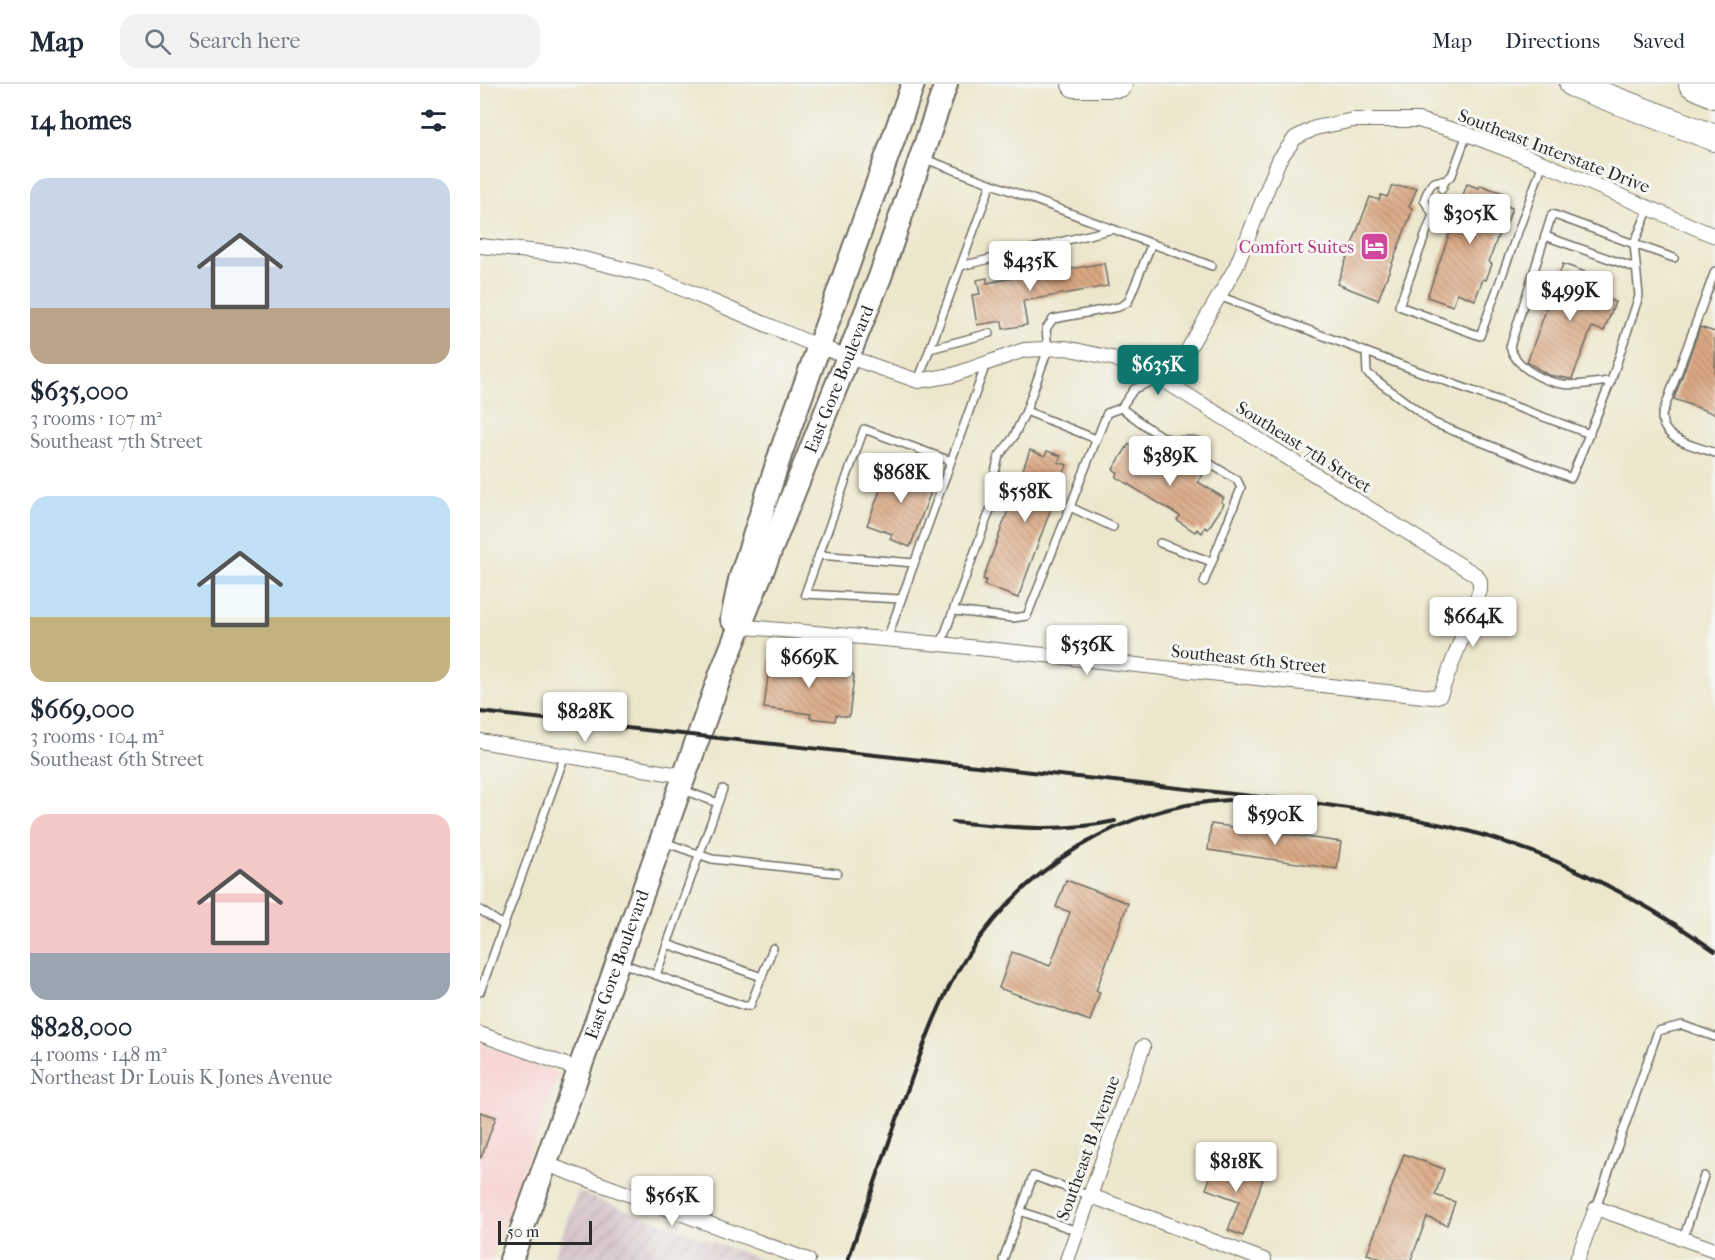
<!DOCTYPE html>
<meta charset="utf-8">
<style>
:root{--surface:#fff;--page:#f2f2f3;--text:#1f2937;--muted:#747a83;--line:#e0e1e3;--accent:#0f766e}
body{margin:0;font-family:"IM FELL French Canon",serif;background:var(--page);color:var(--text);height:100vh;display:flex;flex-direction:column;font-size:22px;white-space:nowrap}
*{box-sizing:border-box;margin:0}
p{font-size:20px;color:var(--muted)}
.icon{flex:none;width:33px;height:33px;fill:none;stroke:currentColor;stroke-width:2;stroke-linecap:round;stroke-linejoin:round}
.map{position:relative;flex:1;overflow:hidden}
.details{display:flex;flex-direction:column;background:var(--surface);width:480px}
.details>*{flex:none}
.scale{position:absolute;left:18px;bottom:15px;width:94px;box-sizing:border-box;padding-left:6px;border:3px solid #2b2b2b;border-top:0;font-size:16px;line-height:21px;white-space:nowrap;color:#2b2b2b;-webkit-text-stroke:4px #f6f6f2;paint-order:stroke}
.price{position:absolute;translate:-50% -51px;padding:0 14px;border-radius:6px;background:#fff;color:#222;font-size:20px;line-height:39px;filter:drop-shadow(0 2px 3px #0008)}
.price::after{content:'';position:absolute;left:50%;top:36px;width:18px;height:14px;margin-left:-9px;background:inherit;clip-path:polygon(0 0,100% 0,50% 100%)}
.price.current{background:var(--accent);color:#fff}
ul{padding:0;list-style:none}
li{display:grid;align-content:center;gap:12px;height:318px;padding:0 30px}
li span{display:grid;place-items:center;height:186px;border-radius:18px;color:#555}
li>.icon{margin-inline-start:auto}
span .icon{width:108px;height:108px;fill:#fffc;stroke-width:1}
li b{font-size:26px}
h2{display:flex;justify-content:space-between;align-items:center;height:72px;padding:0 30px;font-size:26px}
header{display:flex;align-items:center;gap:36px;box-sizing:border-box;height:84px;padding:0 30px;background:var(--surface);border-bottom:2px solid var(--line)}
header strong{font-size:28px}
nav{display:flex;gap:33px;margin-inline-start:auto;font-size:21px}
.search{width:420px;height:54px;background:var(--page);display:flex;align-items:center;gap:15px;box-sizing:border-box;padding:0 21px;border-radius:18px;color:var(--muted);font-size:22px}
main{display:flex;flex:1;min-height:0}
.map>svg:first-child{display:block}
</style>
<header>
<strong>Map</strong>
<div class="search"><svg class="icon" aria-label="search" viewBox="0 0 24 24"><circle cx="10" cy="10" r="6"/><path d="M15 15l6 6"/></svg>Search here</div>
<nav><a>Map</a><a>Directions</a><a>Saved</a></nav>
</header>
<main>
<section class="details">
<h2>14 homes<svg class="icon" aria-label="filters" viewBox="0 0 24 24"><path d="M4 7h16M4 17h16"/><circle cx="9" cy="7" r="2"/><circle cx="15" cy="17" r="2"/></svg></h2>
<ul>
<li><span style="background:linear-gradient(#c9d6e8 70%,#b9a48a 0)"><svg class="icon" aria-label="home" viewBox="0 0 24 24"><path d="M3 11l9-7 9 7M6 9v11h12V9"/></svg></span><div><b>$635,000</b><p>3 rooms · 107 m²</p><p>Southeast 7th Street</p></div></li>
<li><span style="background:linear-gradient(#bfe0f5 65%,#c2b280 0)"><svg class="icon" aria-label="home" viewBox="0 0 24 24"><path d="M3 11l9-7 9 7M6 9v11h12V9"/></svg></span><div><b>$669,000</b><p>3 rooms · 104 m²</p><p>Southeast 6th Street</p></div></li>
<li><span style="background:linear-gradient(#f6c9c9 75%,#9aa5b1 0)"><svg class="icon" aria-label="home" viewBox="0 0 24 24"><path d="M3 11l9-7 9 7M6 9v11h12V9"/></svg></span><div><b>$828,000</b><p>4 rooms · 148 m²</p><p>Northeast Dr Louis K Jones Avenue</p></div></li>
</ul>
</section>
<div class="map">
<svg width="1235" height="1176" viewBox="0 0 1235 1176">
<defs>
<pattern id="industrial-furrows" width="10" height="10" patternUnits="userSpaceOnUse" patternTransform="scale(1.5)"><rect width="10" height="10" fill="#d2bec5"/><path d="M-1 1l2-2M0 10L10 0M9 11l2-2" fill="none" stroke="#b4a3a9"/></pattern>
<pattern id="building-back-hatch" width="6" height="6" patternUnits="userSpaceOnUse" patternTransform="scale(1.5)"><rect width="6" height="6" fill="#dba984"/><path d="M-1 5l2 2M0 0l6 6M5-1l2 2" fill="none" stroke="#b28a6c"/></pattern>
</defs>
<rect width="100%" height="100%" fill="#f6f6f2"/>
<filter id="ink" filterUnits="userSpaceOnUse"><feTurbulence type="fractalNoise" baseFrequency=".0167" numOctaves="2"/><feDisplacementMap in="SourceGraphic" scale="12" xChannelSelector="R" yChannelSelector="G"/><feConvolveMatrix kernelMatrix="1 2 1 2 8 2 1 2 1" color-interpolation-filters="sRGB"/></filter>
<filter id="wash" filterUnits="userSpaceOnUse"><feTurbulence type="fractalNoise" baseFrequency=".008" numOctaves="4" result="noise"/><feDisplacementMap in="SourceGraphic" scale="24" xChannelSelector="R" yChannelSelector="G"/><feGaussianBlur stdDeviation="1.35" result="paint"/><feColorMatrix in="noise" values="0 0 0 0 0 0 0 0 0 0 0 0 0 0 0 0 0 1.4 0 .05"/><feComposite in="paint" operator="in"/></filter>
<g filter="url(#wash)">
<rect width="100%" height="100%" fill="#ece7cc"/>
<polygon fill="#f7d0cf" points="0,960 79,989 11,1176 0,1176"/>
<polygon fill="url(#industrial-furrows)" points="98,1108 282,1176 73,1176"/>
<g id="blocks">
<g fill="url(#building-back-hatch)">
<polygon points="987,100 999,104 1000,101 1026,110 1023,120 1032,124 1024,147 1020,146 1009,178 1012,180 1006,196 1003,195 995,216 977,209 973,222 947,213"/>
<polygon points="912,102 937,104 929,123 933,125 898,216 857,200 890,113 899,116 901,111 907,113"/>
<polygon points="542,178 544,193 624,179 628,202 543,217 547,241 523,245 522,237 497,241 492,211 500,210 497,196 507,194 507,199 533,194 530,180"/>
<polygon points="1083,180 1131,197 1125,214 1135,218 1124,247 1112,243 1092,295 1068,291 1047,278"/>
<polygon points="1220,243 1235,248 1235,330 1194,315"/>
<polygon points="649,360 654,363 656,361 692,385 698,376 722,392 718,398 744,414 741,418 744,420 728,445 725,443 722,449 717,445 715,448 697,436 700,432 636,393 638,389 633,385"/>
<polygon points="550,366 565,372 567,367 581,372 578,378 587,381 538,514 504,501 506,496 503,495"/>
<polygon points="410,380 455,397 430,463 410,455 412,450 387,441"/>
<polygon points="290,575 368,584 374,592 369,633 356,631 355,637 330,634 331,630 284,624"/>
<polygon points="731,740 861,758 857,785 728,766"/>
<polygon points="586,796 648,819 616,907 620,908 610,937 519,904 532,868 570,882 590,828 576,823"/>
<polygon points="0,1028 16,1033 1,1074 0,1073"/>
<polygon points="924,1070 964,1085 955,1111 975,1118 967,1141 947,1133 931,1176 905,1176 887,1170"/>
<polygon points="736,1078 783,1095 763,1152 748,1146 759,1117 726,1105"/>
</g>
</g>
</g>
<g filter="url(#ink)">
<use href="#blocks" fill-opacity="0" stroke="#6f6d63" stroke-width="1.5"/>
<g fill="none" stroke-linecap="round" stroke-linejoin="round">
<defs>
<g id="service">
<polyline points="445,75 732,182"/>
<polyline points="962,105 965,97 972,91 987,50"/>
<polyline points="1169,124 1154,160 1194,174"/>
<polyline points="955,125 919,222 1000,252 1063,79"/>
<path d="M953 130 944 116C949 104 950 95 965 97"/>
<path d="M1072 130 1154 160 1159 212 1131 297C1116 298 1097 303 1082 300 1062 297 1036 283 1030 263Z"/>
<polyline points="1065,152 1155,184"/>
<polyline points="481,182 633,145"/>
<path d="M1235 187 1182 331C1181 357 1214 361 1235 369"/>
<polyline points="739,212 886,268 887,289 954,339 1091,394 1131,297"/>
<polyline points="450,265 510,249"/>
<polyline points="886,268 1110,350"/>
<polyline points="438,297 511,100"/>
<path d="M641 324C656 334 674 351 692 356 702 358 710 354 720 358L727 378 757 396 761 404 724 498"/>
<polyline points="546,327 616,355"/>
<polyline points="590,423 633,443"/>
<polyline points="680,459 732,478"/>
<polyline points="339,471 434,479"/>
<polyline points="421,515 325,510 384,345 471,377"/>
<polyline points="474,527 533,534 547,532 627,329 641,324 654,305 680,294"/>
<polyline points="407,555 506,280"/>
<polyline points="461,560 513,418 514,392 519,372 533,354 546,327 568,265 566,245 573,235 639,223 648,218 672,159"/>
<polyline points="203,706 238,719"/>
<polyline points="184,758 232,775 357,789"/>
<polyline points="0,826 23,841"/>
<polyline points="187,860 282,893"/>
<polyline points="141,879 264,922 270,922 293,864"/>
<polyline points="176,891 243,705"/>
<polyline points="0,908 85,671"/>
<polyline points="1116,1124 1178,947 1202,941 1235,953"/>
<polyline points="540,1127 597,1147"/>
<polyline points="1203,1155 1224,1092"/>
<polyline points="523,1176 553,1092 611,1112"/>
</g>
<g id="minor">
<polyline points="0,162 88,171 172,192 337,262 438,297 473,291 544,266 586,264 636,275 680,294 996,491 1000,497 1000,506 960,611 953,613 461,560 255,542"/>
<polyline points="685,297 706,269 756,183 799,76 815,54 835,44 873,36 938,36 987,50 1063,79 1235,152"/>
<polyline points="0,657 205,692"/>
<polyline points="0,950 100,986"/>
<polyline points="66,1080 328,1176"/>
<polyline points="611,1112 784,1176"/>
<polyline points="587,1176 663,963"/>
<polyline points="1097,1176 1116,1124 1235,1166"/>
</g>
<g id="primary">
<polyline points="252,535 260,496 301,368 433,0"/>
<path id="s1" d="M31 1176 242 587 400 193 466 0"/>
</g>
<g id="motorway">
<polyline points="595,0 639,0"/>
<polyline points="1093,0 1235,54"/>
<polyline points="1212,0 1235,11"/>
</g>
</defs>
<use href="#service" stroke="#6f6d63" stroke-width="10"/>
<use href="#minor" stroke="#6f6d63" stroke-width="16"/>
<use href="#primary" stroke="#6f6d63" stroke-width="26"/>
<use href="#motorway" stroke="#6f6d63" stroke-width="28"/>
<use href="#service" stroke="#fff" stroke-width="7"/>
<use href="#minor" stroke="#fff" stroke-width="14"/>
<use href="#primary" stroke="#fff" stroke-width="22"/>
<use href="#motorway" stroke="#fff" stroke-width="26"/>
<g stroke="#2b2b2b" stroke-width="4">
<path d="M0 628 809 716C862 723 915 730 967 742 1062 763 1156 811 1235 867"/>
<path d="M473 738C528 743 581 749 635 737"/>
<path d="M368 1176C386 1123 405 1070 423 1018 441 969 458 916 487 872 546 782 640 722 749 716"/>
</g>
</g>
</g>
<defs>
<symbol id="hotel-square" viewBox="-11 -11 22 22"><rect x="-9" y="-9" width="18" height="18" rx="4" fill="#d1479c" stroke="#f6f6f2"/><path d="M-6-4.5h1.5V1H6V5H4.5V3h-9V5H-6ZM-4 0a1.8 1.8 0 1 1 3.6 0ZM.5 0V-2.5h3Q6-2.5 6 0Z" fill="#fff"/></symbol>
</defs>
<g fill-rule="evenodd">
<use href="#hotel-square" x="878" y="146" width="33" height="33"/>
</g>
<g text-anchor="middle" stroke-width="6" stroke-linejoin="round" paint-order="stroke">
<g font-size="18" fill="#2b2b2b" stroke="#f6f6f2">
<text transform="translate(1074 67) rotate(21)" y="6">Southeast Interstate Drive</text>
<text dy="6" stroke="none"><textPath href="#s1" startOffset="940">East Gore Boulevard</textPath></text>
<text transform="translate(824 363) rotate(32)" y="6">Southeast 7th Street</text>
<text transform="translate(769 575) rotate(6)" y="6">Southeast 6th Street</text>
<text dy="6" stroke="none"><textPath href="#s1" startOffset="314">East Gore Boulevard</textPath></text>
<text transform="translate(608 1064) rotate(-70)" y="6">Southeast B Avenue</text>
</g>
<g font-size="18" fill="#b23c85" stroke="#f6f6f2" text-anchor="end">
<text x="874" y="169">Comfort Suites</text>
</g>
</g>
</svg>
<div class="scale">50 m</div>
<b class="price" style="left:990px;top:161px">$305K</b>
<b class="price" style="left:550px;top:208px">$435K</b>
<b class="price" style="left:1090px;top:238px">$499K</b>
<b class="price current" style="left:678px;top:312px">$635K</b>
<b class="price" style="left:690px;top:403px">$389K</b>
<b class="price" style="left:421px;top:420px">$868K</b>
<b class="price" style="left:545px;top:439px">$558K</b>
<b class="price" style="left:993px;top:564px">$664K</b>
<b class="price" style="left:607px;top:592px">$536K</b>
<b class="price" style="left:329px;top:605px">$669K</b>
<b class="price" style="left:105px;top:659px">$828K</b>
<b class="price" style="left:795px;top:762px">$590K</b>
<b class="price" style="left:756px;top:1109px">$818K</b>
<b class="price" style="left:192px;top:1143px">$565K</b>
</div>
</main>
